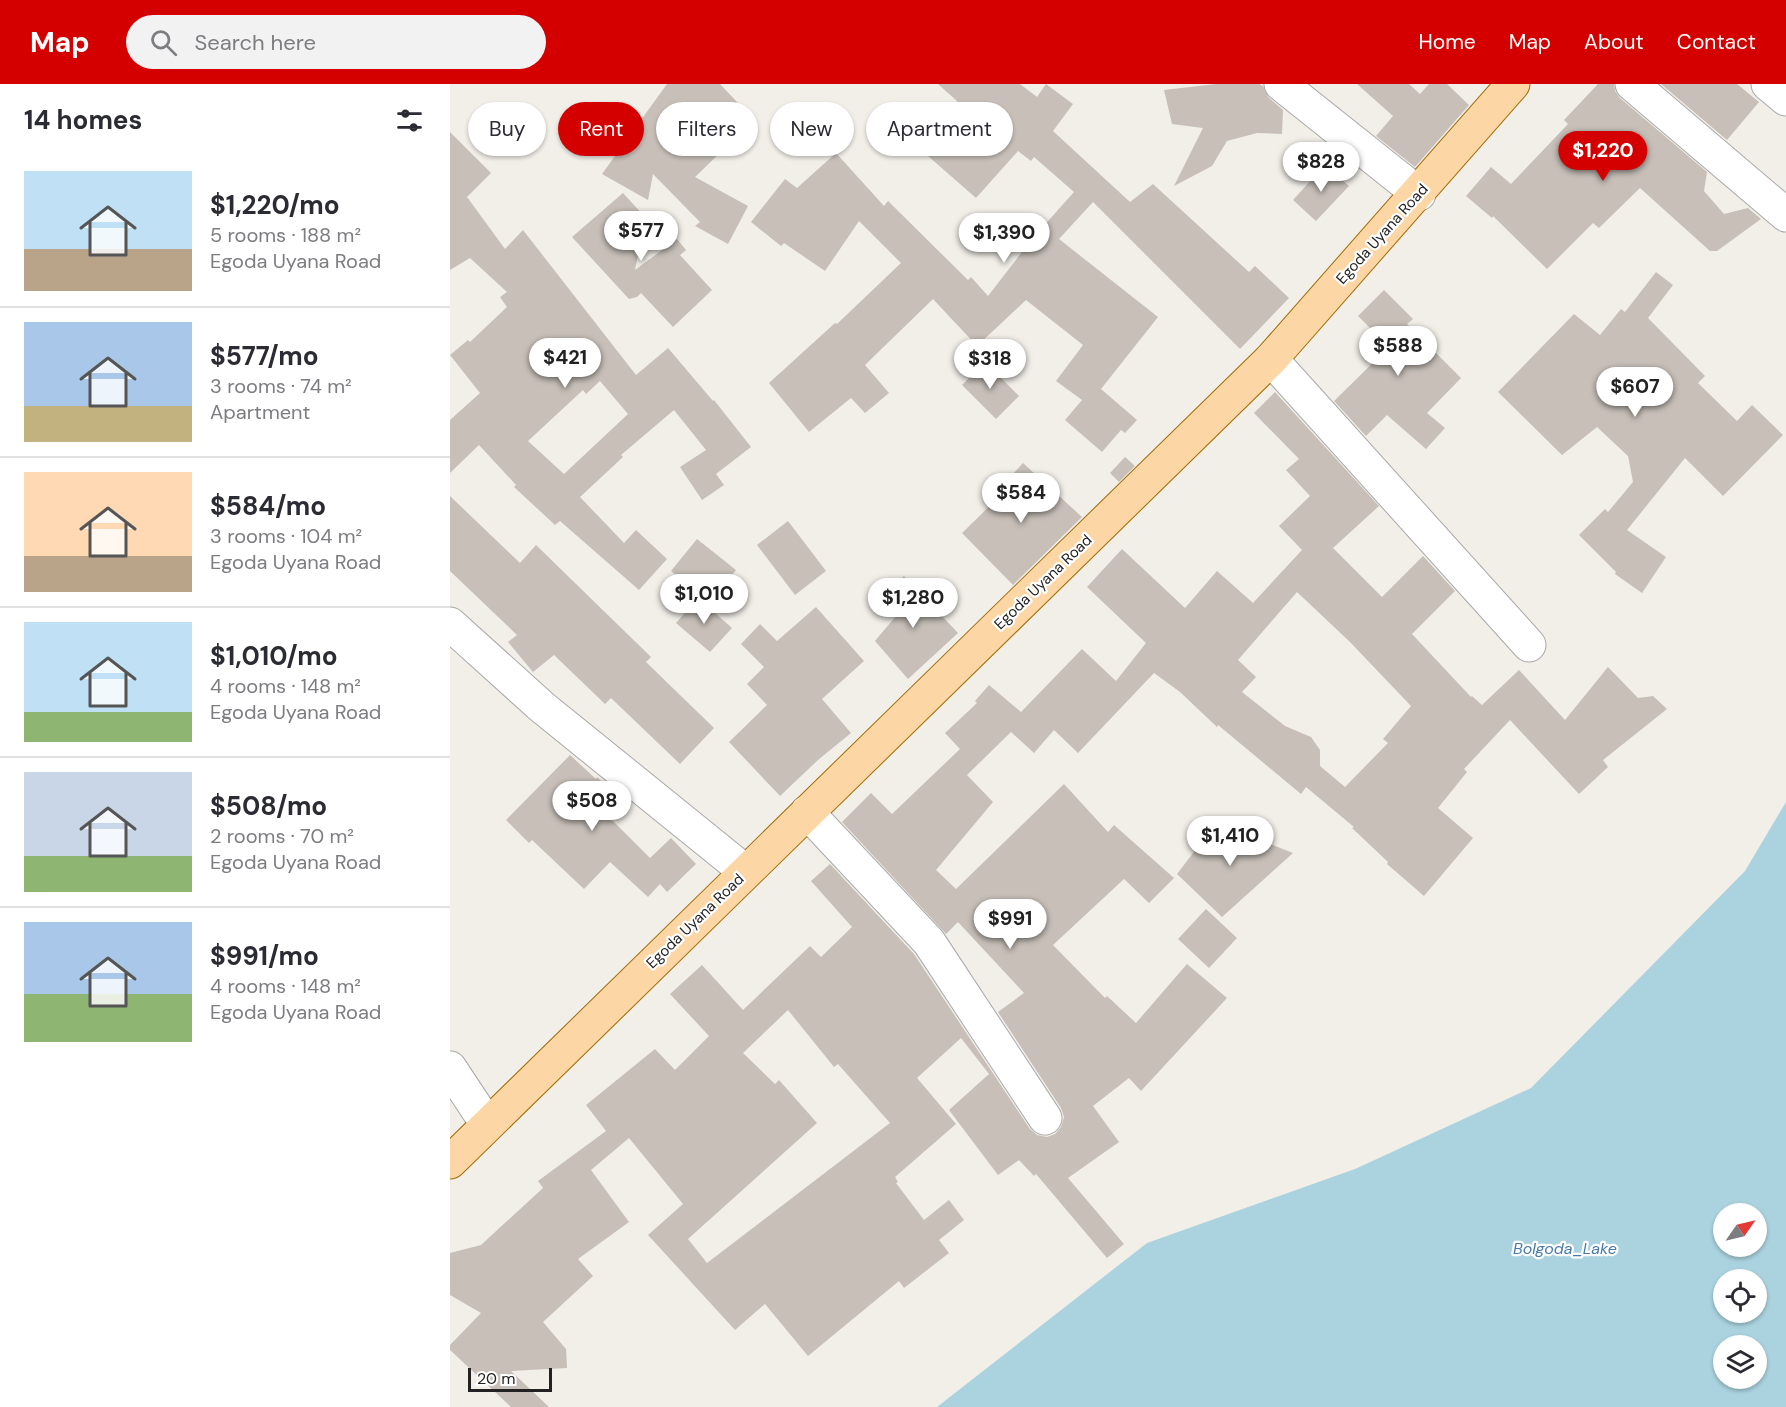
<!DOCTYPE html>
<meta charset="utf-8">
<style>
:root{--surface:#fff;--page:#f2f2f3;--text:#2b2b33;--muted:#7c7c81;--line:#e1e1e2;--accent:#d40000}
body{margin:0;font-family:"DM Sans",sans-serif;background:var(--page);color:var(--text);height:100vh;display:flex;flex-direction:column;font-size:22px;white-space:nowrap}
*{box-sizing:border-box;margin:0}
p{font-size:20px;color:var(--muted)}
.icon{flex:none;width:33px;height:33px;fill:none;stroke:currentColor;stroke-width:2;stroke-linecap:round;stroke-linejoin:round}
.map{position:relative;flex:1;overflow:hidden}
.sheet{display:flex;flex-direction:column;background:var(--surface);width:450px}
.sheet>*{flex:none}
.hud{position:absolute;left:18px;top:18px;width:570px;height:54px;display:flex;gap:12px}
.needle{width:39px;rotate:56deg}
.controls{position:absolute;left:1263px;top:1119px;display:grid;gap:12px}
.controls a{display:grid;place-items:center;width:54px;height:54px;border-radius:50%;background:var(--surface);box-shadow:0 2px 4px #0004;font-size:30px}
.scale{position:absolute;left:18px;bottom:15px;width:84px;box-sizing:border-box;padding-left:6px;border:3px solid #222;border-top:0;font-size:16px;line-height:21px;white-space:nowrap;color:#222;-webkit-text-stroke:4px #fff;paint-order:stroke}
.price{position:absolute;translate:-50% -51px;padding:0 14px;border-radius:21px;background:#fff;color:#222;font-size:20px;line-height:39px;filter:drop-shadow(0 2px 3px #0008)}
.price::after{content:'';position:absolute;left:50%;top:36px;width:18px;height:14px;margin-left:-9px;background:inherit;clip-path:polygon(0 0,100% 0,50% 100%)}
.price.current{background:var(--accent);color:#fff}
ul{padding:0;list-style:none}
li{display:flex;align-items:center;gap:18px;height:150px;padding:0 24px}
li+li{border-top:2px solid var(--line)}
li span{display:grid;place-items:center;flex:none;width:168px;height:120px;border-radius:0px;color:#555}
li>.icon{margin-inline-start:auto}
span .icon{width:72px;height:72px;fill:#fffc;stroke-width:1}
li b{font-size:26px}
h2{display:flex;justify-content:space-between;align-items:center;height:72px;padding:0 24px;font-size:26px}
.chip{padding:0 21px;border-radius:27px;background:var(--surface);box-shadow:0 2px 4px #0004;font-size:21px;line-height:54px}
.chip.current{background:var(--accent);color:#fff}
header{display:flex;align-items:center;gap:36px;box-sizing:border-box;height:84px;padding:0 30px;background:var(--accent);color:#fff}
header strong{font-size:28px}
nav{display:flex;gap:33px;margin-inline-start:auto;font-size:21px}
.search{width:420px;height:54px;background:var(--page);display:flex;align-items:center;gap:15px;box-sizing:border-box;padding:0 21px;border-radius:33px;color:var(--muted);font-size:22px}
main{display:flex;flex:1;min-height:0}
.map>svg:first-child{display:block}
</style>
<header>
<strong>Map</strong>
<div class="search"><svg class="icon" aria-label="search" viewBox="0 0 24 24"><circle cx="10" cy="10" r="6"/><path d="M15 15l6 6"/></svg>Search here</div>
<nav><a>Home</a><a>Map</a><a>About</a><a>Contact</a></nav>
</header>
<main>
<section class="sheet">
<h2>14 homes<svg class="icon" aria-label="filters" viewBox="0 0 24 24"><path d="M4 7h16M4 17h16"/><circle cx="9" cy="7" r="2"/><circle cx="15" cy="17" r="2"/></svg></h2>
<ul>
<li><span style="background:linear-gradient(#bfe0f5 65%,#b9a48a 0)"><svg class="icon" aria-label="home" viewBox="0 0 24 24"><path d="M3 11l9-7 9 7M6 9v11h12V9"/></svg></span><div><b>$1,220/mo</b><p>5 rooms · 188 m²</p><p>Egoda Uyana Road</p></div></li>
<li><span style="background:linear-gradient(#a9c7e8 70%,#c2b280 0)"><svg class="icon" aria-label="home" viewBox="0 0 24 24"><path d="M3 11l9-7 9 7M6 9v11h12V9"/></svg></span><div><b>$577/mo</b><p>3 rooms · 74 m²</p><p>Apartment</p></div></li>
<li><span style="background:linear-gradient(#ffd9b3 70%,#b9a48a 0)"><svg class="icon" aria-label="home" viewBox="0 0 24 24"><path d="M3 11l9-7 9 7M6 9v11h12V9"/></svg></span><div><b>$584/mo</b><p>3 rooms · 104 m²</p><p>Egoda Uyana Road</p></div></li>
<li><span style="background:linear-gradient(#bfe0f5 75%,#8fb573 0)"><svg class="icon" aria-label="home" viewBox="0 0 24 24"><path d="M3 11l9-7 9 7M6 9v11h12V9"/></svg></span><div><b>$1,010/mo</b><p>4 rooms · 148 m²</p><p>Egoda Uyana Road</p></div></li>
<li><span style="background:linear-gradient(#c9d6e8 70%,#8fb573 0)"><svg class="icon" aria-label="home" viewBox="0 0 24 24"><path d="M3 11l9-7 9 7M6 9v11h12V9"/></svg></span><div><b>$508/mo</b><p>2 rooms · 70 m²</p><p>Egoda Uyana Road</p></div></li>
<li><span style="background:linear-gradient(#a9c7e8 60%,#8fb573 0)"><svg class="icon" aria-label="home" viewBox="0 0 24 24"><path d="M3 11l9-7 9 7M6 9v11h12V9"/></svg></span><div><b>$991/mo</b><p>4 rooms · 148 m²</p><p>Egoda Uyana Road</p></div></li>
</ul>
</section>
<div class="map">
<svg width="1336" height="1323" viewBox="0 0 1336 1323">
<rect width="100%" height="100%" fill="#f2efe9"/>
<path fill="#aad3df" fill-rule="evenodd" d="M1336 718V1323H487L697 1159 905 1085 1081 1004 1295 787ZM1274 1130H1306V1162H1274ZM1274 1196H1306V1228H1274ZM1274 1262H1306V1294H1274Z"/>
<g fill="#c7bfb8" fill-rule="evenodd">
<polygon points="217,0 270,0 304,36 245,93 298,122 278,160 245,142 250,138 203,90 198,116 152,90"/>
<polygon points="488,0 570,0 587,13 596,0 623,20 603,47 680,118 703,100 799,188 805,182 839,214 790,265 643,118 609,155 708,233 651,305 687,336 675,349 671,346 652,368 615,336 632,316 606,297 633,261 576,216 527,262 483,215 415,281 439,309 415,329 401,314 359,348 319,299 385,239 387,240 451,179 409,137 375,187 334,159 331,162 301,138 335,95 347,104 386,69 434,122 438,117 518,196 521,193 538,212 582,155 624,108 584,73 581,77 568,67 526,114 478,72 518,27"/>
<polygon points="766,0 809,0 813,2 819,14 833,26 832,50 807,49 777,57 762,82 724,102 753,44 722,40 714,6"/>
<polygon points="907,0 959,0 970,10 979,0 997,0 1019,21 965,83 926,52 943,32"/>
<polygon points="1148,0 1164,0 1165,7 1170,14 1257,88 1254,107 1274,130 1298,124 1311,135 1267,167 1260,167 1190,104 1149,144 1143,139 1097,185 1043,132 1042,134 1016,112 1041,83 1061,100 1118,40 1114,36"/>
<polygon points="1211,0 1287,0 1309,18 1277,56"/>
<path d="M0 48 41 89 17 113 55 165 73 146 186 291 218 264 263 317 264 316 301 363 266 390 274 401 252 416 230 383 256 366 224 326 171 371 173 373 130 413 174 459 186 446 217 475 189 506 110 437 105 441 64 403 66 401 29 361 0 389V336L30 309 0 271 18 256 20 258 57 223 50 213 57 208 20 174 0 186ZM150 297 178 330 114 390 78 357 133 306 136 310Z"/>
<polygon points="875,81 899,102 866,137 843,116"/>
<polygon points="173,109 195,133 185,186 227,155 236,166 230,171 262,206 223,243 191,209 187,213 179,215 122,153"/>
<polygon points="1206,188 1223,201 1198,234 1255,292 1248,299 1287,337 1302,321 1333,351 1273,412 1235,374 1177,446 1216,473 1192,509 1165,490 1166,488 1129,451 1155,425 1158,428 1183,398 1178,372 1147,343 1112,371 1048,308 1124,230 1150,251 1171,225 1175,228"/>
<polygon points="934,206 963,235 957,240 1011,294 977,329 995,344 976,365 937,331 916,352 884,317 939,263 908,232"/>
<polygon points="535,278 569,312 546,335 512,301"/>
<path d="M825 308 929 422 883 464 932 513 973 472 1005 507 962 550 1021 613 1022 612 1032 621 1069 586 1115 636 1158 583 1188 614 1203 612 1217 625 1153 676 1158 683 1129 710 1060 636 1014 685 1017 688 988 724 1023 754 974 812 937 780 938 778 902 744 904 743 856 703 851 710 768 641 767 643 730 608 704 589 628 669 604 646 584 669 561 648 517 691 543 718 486 786 506 805 614 700 658 748 664 741 724 794 699 819 674 795 603 861 655 914 657 912 686 939 737 880 777 914 691 1007 679 994 643 1022 669 1058 618 1094 674 1160 657 1174 586 1090 584 1092 569 1076 548 1091 499 1026 539 990 511 954 467 994 506 1040 445 1093 448 1098 446 1099 474 1136 499 1116 514 1136 489 1156 499 1169 454 1204 449 1197 358 1272 315 1220 285 1246 198 1151 233 1120 179 1054 141 1086 179 1138 128 1175 143 1192 93 1238 116 1265 117 1284 61 1287 99 1323H61L0 1266V1261L31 1229 0 1211V1169L31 1161 93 1104 88 1097 156 1047 136 1021 205 965 225 986 259 952 220 910 252 881 293 926 360 862 371 873 402 843 361 797 380 780 464 870 580 1045 587 1051 597 1053 605 1050 611 1043 614 1033 611 1024 548 928 574 909 508 838 496 850 392 738 421 709 442 730 510 665 495 649 527 619 525 617 539 601 571 628 632 565 666 597 696 559 637 503 672 465 735 524 767 487 803 519 852 466 829 442 860 412 836 386 849 375 804 329ZM847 508 900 558 961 622 933 655 938 659 895 703 870 682V666L861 653 835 642 792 608 806 593 788 576ZM338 926 384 983 388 980 440 1039 257 1179 238 1155 367 1039 329 996 325 1000 293 969Z"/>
<polygon points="675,373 685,382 669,398 660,389"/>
<polygon points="573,379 632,433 563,501 512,449 555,407 551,403"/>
<polygon points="0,412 70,479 86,461 201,573 196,578 264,644 230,680 161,614 155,620 104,571 83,588 58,558 67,551 0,487"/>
<polygon points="338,437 376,487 345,511 307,461"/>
<polygon points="247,455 286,486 260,518 221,487"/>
<polygon points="454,492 508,549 458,595 425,557 446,532 429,516"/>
<polygon points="248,514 282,544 260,568 226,539"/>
<polygon points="366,523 414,577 372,615 401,649 368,676 330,712 279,658 317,621 297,600 314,583 291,560 310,540 327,557"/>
<polygon points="120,671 146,695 147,693 169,714 155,729 200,774 221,754 246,780 217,808 210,800 198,813 160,778 134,805 82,756 79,759 56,736"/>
<polygon points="766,739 843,769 772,833 727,790"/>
<polygon points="756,825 787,854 759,884 728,855"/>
</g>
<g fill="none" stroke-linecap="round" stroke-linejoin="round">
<defs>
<g id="minor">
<polyline points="831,0 969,110"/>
<polyline points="1182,0 1336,131"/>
<polyline points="1318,0 1336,15"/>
<polyline points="821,275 1079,561"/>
<polyline points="0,540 92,623 296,788"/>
<polyline points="357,728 479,858 595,1034"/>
<polyline points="0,984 37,1040"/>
</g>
<polyline id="major" points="0,1078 821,275 1063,0"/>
</defs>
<use href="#minor" stroke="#a9a9a9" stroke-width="35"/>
<use href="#major" stroke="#a06b00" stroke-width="35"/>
<use href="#minor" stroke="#fff" stroke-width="33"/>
<use href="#major" stroke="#fcd6a4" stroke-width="33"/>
</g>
<g text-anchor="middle" stroke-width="4.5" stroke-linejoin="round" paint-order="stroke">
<g font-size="15" fill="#222" stroke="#fff">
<text transform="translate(932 150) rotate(-48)" y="5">Egoda Uyana Road</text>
<text transform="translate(593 498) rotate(-44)" y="5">Egoda Uyana Road</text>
<text transform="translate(245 837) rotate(-44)" y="5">Egoda Uyana Road</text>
</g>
<g font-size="16" font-style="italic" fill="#4a7aab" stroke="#fff">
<text x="1115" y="1170">Bolgoda_Lake</text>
</g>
</g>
</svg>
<div class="controls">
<a><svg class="needle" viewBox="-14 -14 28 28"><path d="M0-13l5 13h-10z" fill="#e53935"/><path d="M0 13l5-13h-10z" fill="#7c7c81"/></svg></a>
<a><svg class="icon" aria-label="locate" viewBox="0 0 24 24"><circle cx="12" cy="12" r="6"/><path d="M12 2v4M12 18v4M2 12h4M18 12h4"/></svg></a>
<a><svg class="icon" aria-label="layers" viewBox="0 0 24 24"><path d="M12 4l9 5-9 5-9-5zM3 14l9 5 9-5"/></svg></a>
</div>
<div class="scale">20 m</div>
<b class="price current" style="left:1153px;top:98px">$1,220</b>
<b class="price" style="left:871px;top:109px">$828</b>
<b class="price" style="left:191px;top:178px">$577</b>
<b class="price" style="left:554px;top:180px">$1,390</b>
<b class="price" style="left:948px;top:293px">$588</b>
<b class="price" style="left:115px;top:305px">$421</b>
<b class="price" style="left:540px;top:306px">$318</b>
<b class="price" style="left:1185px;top:334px">$607</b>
<b class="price" style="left:571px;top:440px">$584</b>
<b class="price" style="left:254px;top:541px">$1,010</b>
<b class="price" style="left:463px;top:545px">$1,280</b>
<b class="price" style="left:142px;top:748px">$508</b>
<b class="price" style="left:780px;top:783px">$1,410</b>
<b class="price" style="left:560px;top:866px">$991</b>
<div class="hud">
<a class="chip">Buy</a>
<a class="chip current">Rent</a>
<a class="chip">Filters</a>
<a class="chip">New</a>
<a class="chip">Apartment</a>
</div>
</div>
</main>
